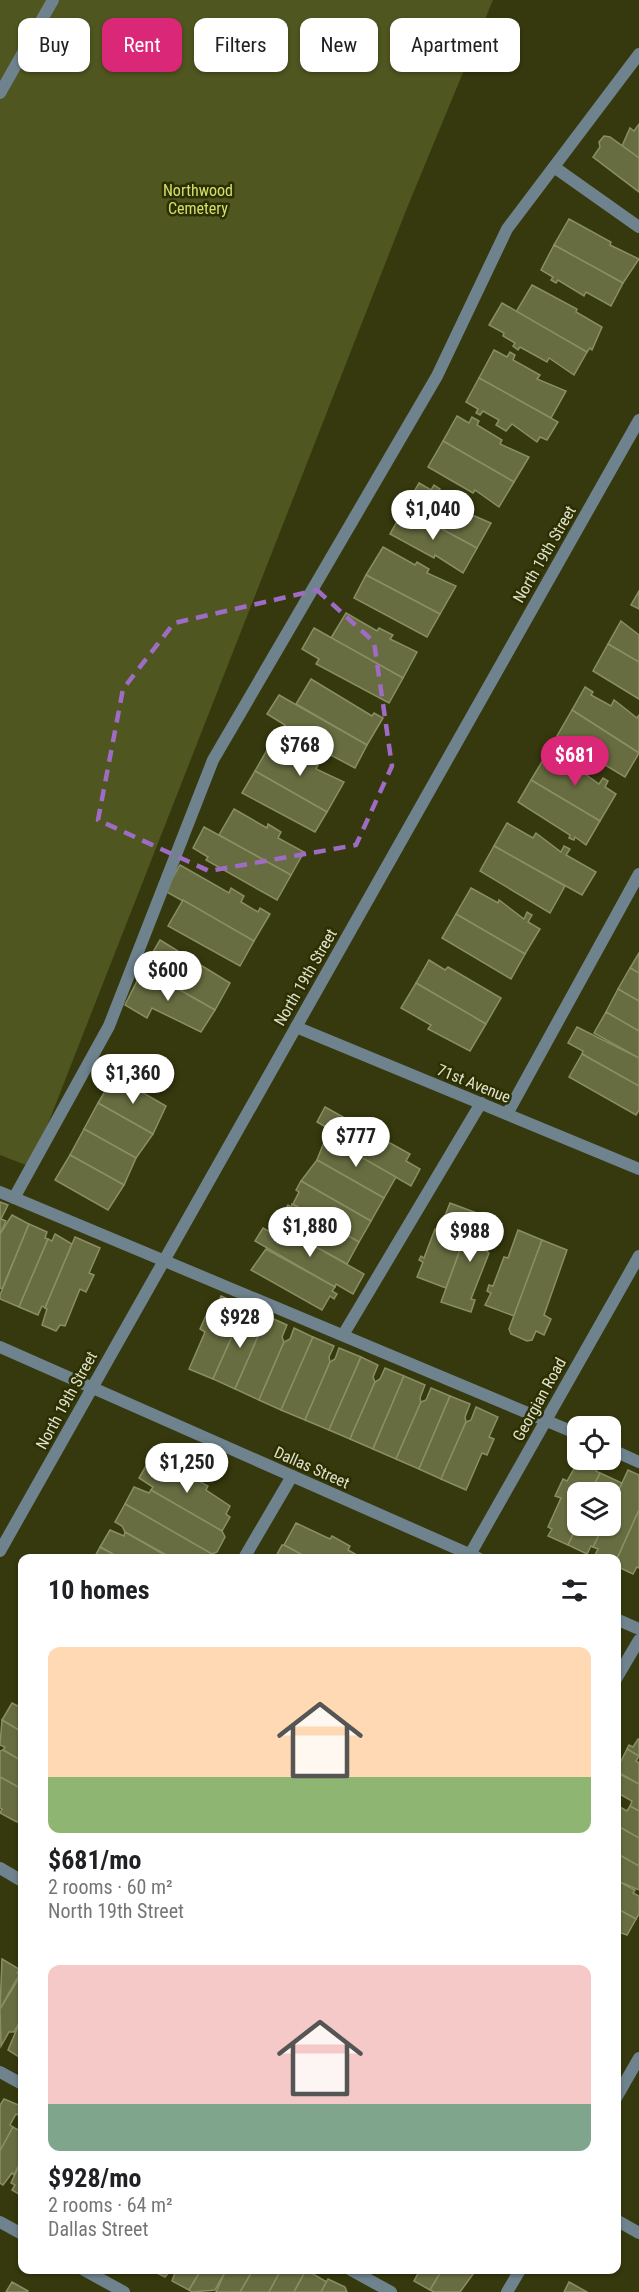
<!DOCTYPE html>
<meta charset="utf-8">
<style>
:root{--surface:#fff;--page:#f6f6f6;--text:#202124;--muted:#757577;--accent:#db2777}
body{margin:0;font-family:"Roboto Condensed",sans-serif;background:var(--page);color:var(--text);height:100vh;display:flex;flex-direction:column;font-size:22px;white-space:nowrap}
*{box-sizing:border-box;margin:0}
p{font-size:20px;color:var(--muted)}
.icon{flex:none;width:33px;height:33px;fill:none;stroke:currentColor;stroke-width:2;stroke-linecap:round;stroke-linejoin:round}
.map{position:relative;flex:1;overflow:hidden}
.drawer{position:absolute;left:18px;top:1554px;width:603px;height:720px;display:flex;flex-direction:column;background:var(--surface);border-radius:12px;box-shadow:0 2px 4px #0004}
.drawer>*{flex:none}
.top-card{position:absolute;left:18px;top:18px;width:603px;height:54px;display:flex;gap:12px}
.controls{position:absolute;left:567px;top:1416px;display:grid;gap:12px}
.controls a{display:grid;place-items:center;width:54px;height:54px;border-radius:12px;background:var(--surface);box-shadow:0 2px 4px #0004;font-size:30px}
.price{position:absolute;translate:-50% -51px;padding:0 14px;border-radius:21px;background:#fff;color:#222;font-size:20px;line-height:39px;filter:drop-shadow(0 2px 3px #0008)}
.price::after{content:'';position:absolute;left:50%;top:36px;width:18px;height:14px;margin-left:-9px;background:inherit;clip-path:polygon(0 0,100% 0,50% 100%)}
.price.active{background:var(--accent);color:#fff}
ul{padding:0;list-style:none}
li{display:grid;align-content:center;gap:12px;height:318px;padding:0 30px}
li span{display:grid;place-items:center;height:186px;border-radius:12px;color:#555}
li>.icon{margin-inline-start:auto}
span .icon{width:108px;height:108px;fill:#fffc;stroke-width:1}
li b{font-size:26px}
h2{display:flex;justify-content:space-between;align-items:center;height:72px;padding:0 30px;font-size:26px}
.pill{padding:0 21px;border-radius:12px;background:var(--surface);box-shadow:0 2px 4px #0004;font-size:21px;line-height:54px}
.pill.active{background:var(--accent);color:#fff}
.map>svg:first-child{display:block}
</style>
<div class="map">
<svg width="639" height="2292" viewBox="0 0 639 2292">
<rect width="100%" height="100%" fill="#36390d"/>
<polygon fill="#50561f" points="0,0 493,0 407,208 31,1167 0,1155"/>
<g fill="#686d41" stroke="#898f62" stroke-width="1.5">
<polygon points="639,124 639,158 622,146 630,128 634,131"/>
<polygon points="604,136 610,137 639,158 639,192 593,157 600,147 599,142"/>
<polygon points="569,219 611,242 610,245 639,259 623,283 554,245"/>
<polygon points="554,245 623,283 611,306 586,292 584,296 558,280 556,283 551,280 553,277 541,270"/>
<polygon points="532,285 577,309 576,312 602,327 592,350 590,348 587,352 516,312"/>
<polygon points="502,303 587,352 574,375 549,358 547,362 520,347 518,350 513,346 515,343 503,336 504,333 489,325"/>
<polygon points="494,350 507,357 510,352 515,355 513,360 540,375 537,379 566,391 551,418 479,378"/>
<polygon points="479,378 558,422 547,440 540,437 537,442 512,424 506,431 496,425 499,420 483,411 480,415 476,413 478,409 466,402"/>
<polygon points="457,416 469,423 472,417 479,421 477,425 502,440 500,444 529,457 514,482 443,441"/>
<polygon points="443,441 514,482 499,507 475,490 473,493 428,467"/>
<polygon points="419,483 431,490 434,485 440,489 437,494 466,505 463,511 491,523 477,548 404,509"/>
<polygon points="404,509 477,548 463,573 435,555 434,558 390,534"/>
<polygon points="383,547 415,565 417,562 429,569 427,573 456,586 440,614 366,575"/>
<polygon points="366,575 440,614 427,637 354,598"/>
<polygon points="639,591 639,609 631,605"/>
<polygon points="346,613 377,631 379,628 393,635 390,639 417,652 403,678 331,638"/>
<polygon points="621,621 639,635 639,662 608,644"/>
<polygon points="314,628 403,678 389,703 316,664 319,659 302,649"/>
<polygon points="608,644 639,662 639,699 593,671"/>
<polygon points="311,679 372,716 374,713 383,718 367,745 296,704"/>
<polygon points="585,687 593,692 591,695 611,706 614,700 637,718 639,715 639,753 572,710"/>
<polygon points="279,695 367,745 355,768 282,729 285,725 267,714"/>
<polygon points="572,710 639,753 625,777 557,736"/>
<polygon points="271,743 303,761 305,758 318,765 316,769 344,782 327,812 255,771"/>
<polygon points="546,755 571,770 574,766 599,784 603,778 608,781 605,787 616,794 600,821 531,780"/>
<polygon points="255,771 327,812 315,832 242,793"/>
<polygon points="531,780 600,821 586,845 575,837 574,840 569,838 570,835 518,802"/>
<polygon points="234,809 267,828 268,824 281,832 278,838 304,852 291,875 219,835"/>
<polygon points="507,823 533,838 536,833 561,852 564,846 570,849 566,855 596,872 582,895 494,846"/>
<polygon points="204,827 291,875 277,900 206,860 208,857 193,848"/>
<polygon points="494,846 565,886 550,913 480,871"/>
<polygon points="180,865 229,893 231,888 244,896 241,902 258,912 260,908 270,914 254,941 165,891"/>
<polygon points="471,888 498,903 499,900 524,919 527,912 532,915 528,922 540,929 525,954 456,914"/>
<polygon points="183,900 254,941 240,966 168,926"/>
<polygon points="456,914 525,954 511,979 442,938"/>
<polygon points="160,940 230,983 215,1010 143,969"/>
<polygon points="639,953 639,973 630,968"/>
<polygon points="429,960 445,970 448,967 501,998 486,1024 416,983"/>
<polygon points="630,968 639,973 639,1001 618,989"/>
<polygon points="143,969 215,1010 201,1032 152,1008 147,1018 125,1005"/>
<polygon points="416,983 486,1024 470,1051 428,1029 431,1025 401,1008"/>
<polygon points="618,989 639,1001 639,1031 606,1012"/>
<polygon points="606,1012 639,1031 639,1058 594,1033"/>
<polygon points="577,1027 639,1058 639,1086 582,1054 583,1051 568,1043"/>
<polygon points="582,1054 639,1086 639,1110 636,1115 569,1077"/>
<polygon points="114,1076 166,1106 153,1134 98,1103"/>
<polygon points="98,1103 153,1134 136,1158 84,1129"/>
<polygon points="325,1107 410,1154 406,1161 420,1169 411,1186 326,1137 323,1134 326,1128 331,1130 317,1122"/>
<polygon points="84,1129 136,1158 124,1185 70,1155"/>
<polygon points="326,1137 396,1177 384,1198 317,1160"/>
<polygon points="70,1155 124,1185 108,1210 55,1180"/>
<polygon points="317,1160 384,1198 371,1221 301,1181"/>
<polygon points="301,1181 371,1221 359,1242 293,1204 299,1192 296,1190"/>
<polygon points="0,1202 8,1205 1,1219 6,1221 0,1234"/>
<polygon points="450,1203 474,1212 446,1288 417,1277 423,1262 419,1260 421,1256 424,1258 435,1229 439,1231"/>
<polygon points="292,1204 359,1242 347,1264 272,1222 276,1215 280,1218 288,1205 291,1207"/>
<polygon points="474,1212 502,1224 499,1231 496,1230 487,1252 489,1253 471,1299 475,1300 471,1312 441,1302"/>
<polygon points="12,1215 29,1224 2,1289 0,1288 0,1234"/>
<polygon points="273,1223 364,1274 353,1294 336,1284 335,1287 255,1241 263,1228 272,1233 273,1231 270,1229"/>
<polygon points="29,1224 47,1232 45,1238 48,1239 19,1307 0,1299 0,1295"/>
<polygon points="518,1230 542,1240 514,1316 485,1305 491,1293 487,1291 489,1285 493,1286 504,1257 508,1258"/>
<polygon points="55,1234 72,1244 45,1308 42,1306 38,1315 19,1307 48,1239 52,1241"/>
<polygon points="75,1237 100,1248 89,1273 94,1275 86,1292 80,1289 65,1326 60,1325 56,1331 42,1325 47,1309 45,1308"/>
<polygon points="542,1240 567,1250 544,1315 551,1319 544,1335 536,1331 532,1340 527,1341 511,1334 509,1329"/>
<polygon points="266,1249 335,1287 332,1291 337,1294 334,1299 330,1296 322,1310 251,1270"/>
<polygon points="221,1296 241,1305 237,1316 239,1321 213,1379 189,1369 205,1332 200,1329 208,1311 214,1314"/>
<polygon points="248,1308 267,1316 235,1389 213,1379 239,1321 244,1319"/>
<polygon points="267,1316 287,1325 282,1337 284,1342 259,1400 235,1389"/>
<polygon points="294,1328 313,1337 281,1410 259,1400 284,1342 290,1339"/>
<polygon points="313,1337 334,1346 329,1357 330,1362 305,1420 281,1410"/>
<polygon points="339,1348 361,1357 329,1430 305,1420 330,1362 335,1359"/>
<polygon points="361,1357 378,1365 373,1377 375,1382 350,1439 329,1430"/>
<polygon points="385,1368 404,1376 373,1449 350,1439 375,1382 380,1379"/>
<polygon points="404,1376 425,1385 420,1398 421,1402 396,1459 373,1449"/>
<polygon points="431,1388 450,1396 419,1469 396,1459 421,1402 426,1400"/>
<polygon points="450,1396 470,1404 465,1417 466,1422 441,1479 419,1469"/>
<polygon points="476,1407 498,1417 489,1437 494,1439 487,1455 482,1453 466,1490 441,1479 466,1422 471,1420"/>
<polygon points="150,1459 187,1480 190,1476 208,1486 206,1490 230,1506 226,1514 230,1517 222,1531 151,1490 153,1487 139,1478"/>
<polygon points="579,1460 599,1464 596,1471 600,1473 591,1492 578,1492 578,1524 568,1545 548,1536 552,1529 548,1527 561,1498 555,1496 563,1479 567,1481"/>
<polygon points="628,1470 639,1475 639,1510 616,1561 599,1558 594,1557 598,1549 593,1547 603,1526 610,1526 610,1509"/>
<polygon points="600,1473 622,1483 610,1509 610,1492 591,1492"/>
<polygon points="134,1487 149,1493 151,1490 222,1531 225,1537 217,1552 212,1554 125,1504"/>
<polygon points="125,1504 212,1554 216,1558 172,1558 125,1532 122,1526 115,1522"/>
<polygon points="639,1510 639,1568 637,1567 633,1574 616,1566 616,1561"/>
<polygon points="296,1523 330,1539 332,1536 350,1546 348,1550 362,1558 308,1558 284,1545"/>
<polygon points="578,1524 603,1526 593,1547 591,1546 587,1554 568,1545"/>
<polygon points="110,1530 124,1536 125,1532 170,1558 120,1558 100,1547"/>
<polygon points="282,1545 284,1545 308,1558 275,1558"/>
<polygon points="100,1547 120,1558 94,1558"/>
<polygon points="12,1703 22,1708 22,1732 2,1720"/>
<polygon points="2,1720 22,1732 22,1761 3,1750 5,1747 0,1745"/>
<polygon points="638,1739 639,1739 639,1756 627,1749 629,1745 633,1747"/>
<polygon points="627,1749 639,1756 636,1761 639,1763 639,1784 616,1771"/>
<polygon points="3,1750 22,1761 22,1789 0,1777 0,1751"/>
<polygon points="616,1772 639,1784 639,1811 630,1806 632,1801 618,1793 616,1795"/>
<polygon points="0,1777 22,1789 22,1820 20,1819 17,1822 0,1813 2,1809 0,1808"/>
<polygon points="616,1805 627,1811 630,1806 639,1811 639,1838 616,1825"/>
<polygon points="616,1825 639,1838 639,1866 616,1853"/>
<polygon points="616,1853 639,1866 639,1890 616,1880"/>
<polygon points="616,1880 635,1890 633,1893 639,1896 639,1914 636,1919 616,1908"/>
<polygon points="616,1908 636,1919 627,1935 616,1931"/>
<polygon points="2,1959 19,1969 17,1973 19,1975 0,2009"/>
<polygon points="22,1973 22,2017 14,2032 9,2032 1,2046 0,2009"/>
<polygon points="22,2017 22,2059 8,2050"/>
<polygon points="4,2099 21,2106 22,2112 20,2116 16,2114 10,2125 13,2127 0,2151 0,2105"/>
<polygon points="22,2121 22,2159 14,2175 12,2173 3,2185 0,2183 0,2151 13,2127 18,2130"/>
<polygon points="22,2159 22,2196 12,2190 15,2185 11,2183"/>
<polygon points="151,2270 171,2270 165,2277"/>
<polygon points="176,2270 201,2270 189,2290 172,2281"/>
<polygon points="201,2270 226,2270 215,2290 192,2292 189,2290"/>
<polygon points="226,2270 253,2270 240,2292 216,2292"/>
<polygon points="253,2270 281,2270 269,2292 240,2292"/>
<polygon points="281,2270 306,2270 294,2292 269,2292"/>
<polygon points="306,2270 327,2282 321,2292 294,2292"/>
<polygon points="420,2270 442,2270 430,2290 414,2281"/>
<polygon points="442,2270 476,2270 460,2292 434,2292 430,2290"/>
<polygon points="328,2279 345,2287 347,2292 321,2292"/>
<polygon points="12,2282 28,2291 27,2292 6,2292"/>
<polygon points="569,2282 587,2292 564,2292"/>
</g>
<g fill="none" stroke-linecap="round" stroke-linejoin="round">
<g stroke="#6f838e" stroke-width="12">
<polyline points="0,93 53,0"/>
<polyline points="554,167 639,227"/>
<polyline points="507,1114 639,874"/>
<polyline points="0,1192 578,1434"/>
<polyline points="14,1198 109,1026 213,760 437,376 507,229 639,54"/>
<polyline points="343,1335 481,1103"/>
<polyline points="610,1449 639,1462"/>
<polyline points="244,1558 292,1476"/>
<polyline points="616,1679 639,1640"/>
<polyline points="0,2072 22,2084"/>
<polyline points="351,2270 391,2292"/>
</g>
<g stroke="#6f838e" stroke-width="12">
<polyline points="296,1027 639,1169"/>
<polyline points="0,1347 478,1558"/>
<polyline points="468,1558 639,1256"/>
<polyline points="616,1619 639,1629"/>
<polyline points="0,1868 22,1881"/>
<polyline points="616,2098 639,2058"/>
<polyline points="616,2220 639,2233"/>
<polyline points="0,2222 22,2234"/>
<polyline points="84,2270 124,2292"/>
<polyline points="507,2292 520,2270"/>
</g>
<polyline stroke="#6f838e" stroke-width="12" points="0,1551 639,420"/>
</g>
<path fill="none" stroke="#9e6cc4" stroke-width="4.5" stroke-dasharray="12 8" stroke-linejoin="round" d="M317 590 374 642 392 766 356 845 209 871 98 820 123 689 174 623Z"/>
<g text-anchor="middle" stroke-width="5" stroke-linejoin="round" paint-order="stroke">
<g font-size="16" fill="#d4e06c" stroke="#2c2f02">
<text x="198" y="196">Northwood<tspan x="198" dy="18">Cemetery</tspan></text>
</g>
<g font-size="16" fill="#e0e3cc" stroke="#2c2f02">
<text transform="translate(544 554) rotate(-60)" y="6">North 19th Street</text>
<text transform="translate(305 977) rotate(-60)" y="6">North 19th Street</text>
<text transform="translate(474 1083) rotate(22)" y="6">71st Avenue</text>
<text transform="translate(539 1399) rotate(-61)" y="6">Georgian Road</text>
<text transform="translate(66 1400) rotate(-61)" y="6">North 19th Street</text>
<text transform="translate(312 1467) rotate(24)" y="6">Dallas Street</text>
</g>
</g>
</svg>
<div class="controls">
<a><svg class="icon" aria-label="locate" viewBox="0 0 24 24"><circle cx="12" cy="12" r="6"/><path d="M12 2v4M12 18v4M2 12h4M18 12h4"/></svg></a>
<a><svg class="icon" aria-label="layers" viewBox="0 0 24 24"><path d="M12 4l9 5-9 5-9-5zM3 14l9 5 9-5"/></svg></a>
</div>
<b class="price" style="left:433px;top:541px">$1,040</b>
<b class="price" style="left:300px;top:777px">$768</b>
<b class="price active" style="left:575px;top:787px">$681</b>
<b class="price" style="left:168px;top:1002px">$600</b>
<b class="price" style="left:133px;top:1105px">$1,360</b>
<b class="price" style="left:356px;top:1168px">$777</b>
<b class="price" style="left:310px;top:1258px">$1,880</b>
<b class="price" style="left:470px;top:1263px">$988</b>
<b class="price" style="left:240px;top:1349px">$928</b>
<b class="price" style="left:187px;top:1494px">$1,250</b>
<div class="top-card">
<a class="pill">Buy</a>
<a class="pill active">Rent</a>
<a class="pill">Filters</a>
<a class="pill">New</a>
<a class="pill">Apartment</a>
</div>
<section class="drawer">
<h2>10 homes<svg class="icon" aria-label="filters" viewBox="0 0 24 24"><path d="M4 7h16M4 17h16"/><circle cx="9" cy="7" r="2"/><circle cx="15" cy="17" r="2"/></svg></h2>
<ul>
<li><span style="background:linear-gradient(#ffd9b3 70%,#8fb573 0)"><svg class="icon" aria-label="home" viewBox="0 0 24 24"><path d="M3 11l9-7 9 7M6 9v11h12V9"/></svg></span><div><b>$681/mo</b><p>2 rooms · 60 m²</p><p>North 19th Street</p></div></li>
<li><span style="background:linear-gradient(#f6c9c9 75%,#7fa58c 0)"><svg class="icon" aria-label="home" viewBox="0 0 24 24"><path d="M3 11l9-7 9 7M6 9v11h12V9"/></svg></span><div><b>$928/mo</b><p>2 rooms · 64 m²</p><p>Dallas Street</p></div></li>
</ul>
</section>
</div>
